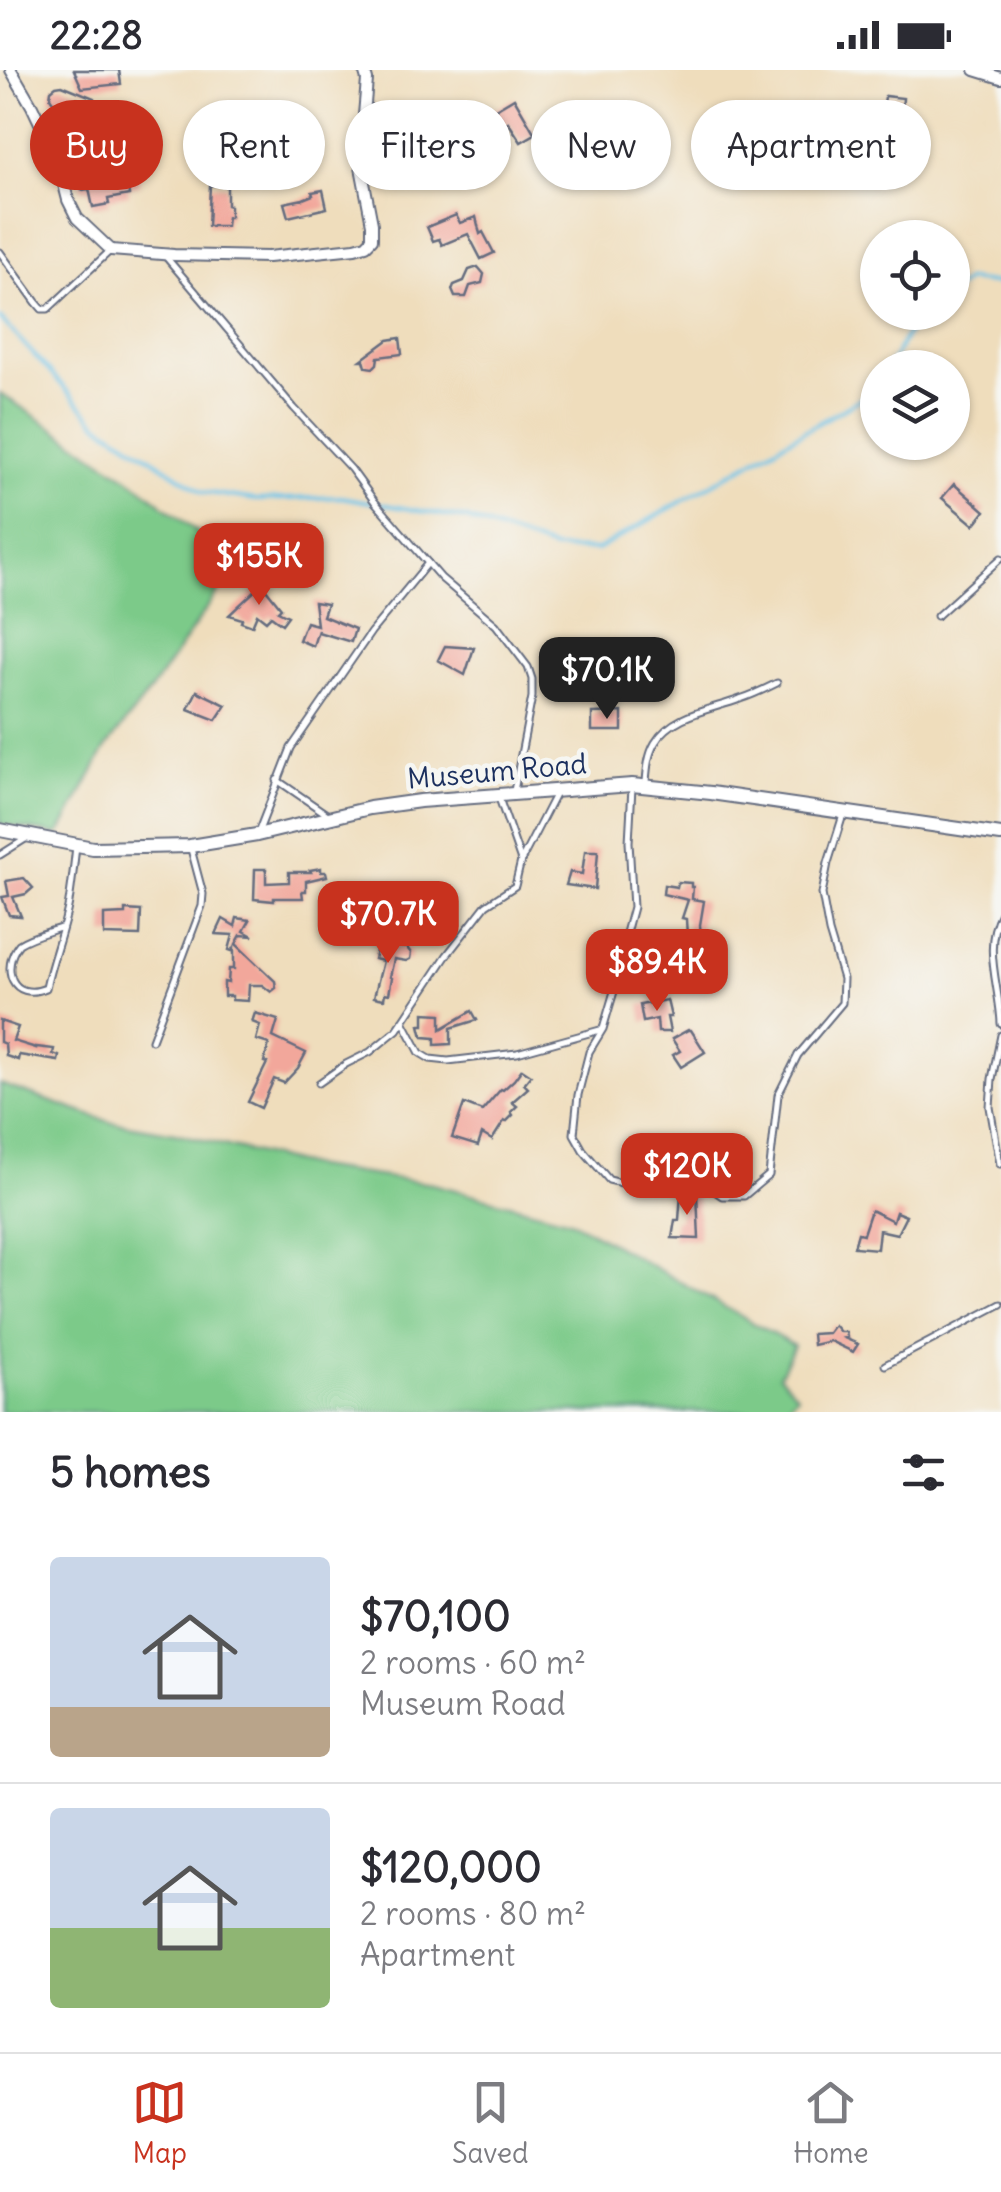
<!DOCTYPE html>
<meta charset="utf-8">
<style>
:root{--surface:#fff;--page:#f7f7f7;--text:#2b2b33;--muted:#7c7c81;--line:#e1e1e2;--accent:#c8321e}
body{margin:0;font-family:Delius,sans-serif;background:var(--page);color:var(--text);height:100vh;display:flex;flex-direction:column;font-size:38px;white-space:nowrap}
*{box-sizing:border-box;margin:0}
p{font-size:32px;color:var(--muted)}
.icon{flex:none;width:55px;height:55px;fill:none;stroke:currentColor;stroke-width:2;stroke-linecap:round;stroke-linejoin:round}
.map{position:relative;height:1342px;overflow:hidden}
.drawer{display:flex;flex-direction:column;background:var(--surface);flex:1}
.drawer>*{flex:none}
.top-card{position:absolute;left:30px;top:30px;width:942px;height:90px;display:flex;gap:20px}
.fabs{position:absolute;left:860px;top:150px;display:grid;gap:20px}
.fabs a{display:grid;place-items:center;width:110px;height:110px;border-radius:50%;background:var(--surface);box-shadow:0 2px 8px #0004;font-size:50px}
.price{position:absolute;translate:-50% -85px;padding:0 22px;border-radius:20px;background:var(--accent);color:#fff;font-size:32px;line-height:65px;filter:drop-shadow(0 2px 5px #0008)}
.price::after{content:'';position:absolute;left:50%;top:60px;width:30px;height:22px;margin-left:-15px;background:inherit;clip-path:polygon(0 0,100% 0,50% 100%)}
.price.selected{background:#222;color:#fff}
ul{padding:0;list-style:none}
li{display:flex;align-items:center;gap:30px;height:250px;padding:0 50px}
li+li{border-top:2px solid var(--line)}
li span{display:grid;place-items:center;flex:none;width:280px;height:200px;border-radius:10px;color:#555}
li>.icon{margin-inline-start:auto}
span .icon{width:120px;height:120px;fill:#fffc;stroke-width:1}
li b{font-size:42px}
h2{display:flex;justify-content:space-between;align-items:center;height:120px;padding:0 50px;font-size:42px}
.chip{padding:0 35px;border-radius:45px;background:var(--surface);box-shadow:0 2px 8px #0004;font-size:35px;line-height:90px}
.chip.selected{background:var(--accent);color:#fff}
.status{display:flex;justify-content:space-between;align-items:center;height:70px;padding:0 50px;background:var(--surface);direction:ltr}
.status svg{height:28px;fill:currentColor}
.menu{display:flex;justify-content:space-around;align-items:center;height:140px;border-top:2px solid var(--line);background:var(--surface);font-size:28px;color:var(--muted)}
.menu a{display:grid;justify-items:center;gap:5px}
.menu .selected{color:var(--accent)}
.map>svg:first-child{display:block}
</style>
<div class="status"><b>22:28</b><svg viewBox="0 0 49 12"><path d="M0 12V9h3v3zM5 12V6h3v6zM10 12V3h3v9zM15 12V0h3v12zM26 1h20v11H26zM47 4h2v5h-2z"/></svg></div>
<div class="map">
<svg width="1001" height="1342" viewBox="0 0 1001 1342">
<rect width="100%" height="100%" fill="#f6f6f2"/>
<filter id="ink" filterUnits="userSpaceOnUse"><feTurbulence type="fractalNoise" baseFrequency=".01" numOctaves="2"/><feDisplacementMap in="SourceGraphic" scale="20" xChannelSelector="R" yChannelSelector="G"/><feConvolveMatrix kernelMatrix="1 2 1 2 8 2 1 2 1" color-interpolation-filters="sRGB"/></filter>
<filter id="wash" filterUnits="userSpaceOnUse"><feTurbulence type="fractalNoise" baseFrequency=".0048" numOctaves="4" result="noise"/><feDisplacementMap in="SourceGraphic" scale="40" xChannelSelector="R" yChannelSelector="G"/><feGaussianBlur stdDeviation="2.25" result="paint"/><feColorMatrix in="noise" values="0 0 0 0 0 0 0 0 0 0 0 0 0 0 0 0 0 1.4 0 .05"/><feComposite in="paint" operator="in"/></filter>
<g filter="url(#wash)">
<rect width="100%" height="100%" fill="#efddbc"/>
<g fill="#7bca89" stroke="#4b7c74" stroke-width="2.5">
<polygon points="0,323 137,414 237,494 153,617 105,679 59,765 0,754"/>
<polygon points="0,1014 110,1052 175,1063 309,1096 433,1114 570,1150 794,1276 779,1305 797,1325 781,1342 0,1342"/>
</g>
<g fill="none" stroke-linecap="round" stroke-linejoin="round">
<g stroke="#6ac3e7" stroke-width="4">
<polyline points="952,222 967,210 1001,214"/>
<polyline points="0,248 97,353 203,422 256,430 341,427 467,449 554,479 597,480 874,321 878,315"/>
<polyline points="888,298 914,252 926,242"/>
</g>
</g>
<g id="blocks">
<g fill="#f2a79b">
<polygon points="74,0 119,0 121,14 82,18"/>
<polygon points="62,15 94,28 93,37 86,40 82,38 77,28 64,34 54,33 50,27 51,20 56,16"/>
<polygon points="885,26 903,28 902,42 905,42 902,67 921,70 920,80 890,78 891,53 882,52"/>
<polygon points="514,28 535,64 521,72 508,52 503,55 494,40"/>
<polygon points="124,93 125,98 136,96 140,115 128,118 129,125 108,129 109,134 93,137 89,119 82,120 78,104"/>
<polygon points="210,115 227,116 227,135 230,136 230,147 227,147 226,156 208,156"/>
<polygon points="323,120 327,138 288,147 284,133 303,129 313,125 312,122"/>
<polygon points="456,145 460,153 476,147 480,164 483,162 494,183 481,189 468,164 442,175 439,169 433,171 427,157"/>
<polygon points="478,197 484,204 482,213 470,216 466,227 455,227 452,220 454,215 464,211 469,200"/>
<polygon points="400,268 402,284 378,287 377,294 373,298 366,297 364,290 361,290 388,270"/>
<polygon points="954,414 985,441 974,455 942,428"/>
<polygon points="262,514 281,538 278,541 288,546 282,554 271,546 266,551 257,544 252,556 241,552 242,549 229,545"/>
<polygon points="314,532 327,534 323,546 355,559 351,572 318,562 318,560 313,576 299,570 306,552 317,555"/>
<polygon points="445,576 474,578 465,605 438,590"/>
<polygon points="197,621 226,635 216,650 188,639"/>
<polygon points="622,642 622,661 592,661 592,643"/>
<polygon points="585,781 598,781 595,819 566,815 570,802 582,804"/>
<polygon points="321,798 321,802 326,802 327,806 306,811 306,821 302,821 303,828 274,828 274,831 254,829 255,799 266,799 266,813 289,812 289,802 311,802 310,800"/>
<polygon points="24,808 33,818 26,824 13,827 21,846 9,845 2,827 9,826 6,811"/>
<polygon points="678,812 691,813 691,817 693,817 692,829 704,831 700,855 701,866 687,866 686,849 682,848 688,830 663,824 664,815 677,817"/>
<polygon points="125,840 141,841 140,866 104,865 104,845 125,844"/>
<polygon points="237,848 250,850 244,861 253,866 241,865 236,874 275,911 276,918 271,922 262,915 249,915 248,931 232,930 232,926 224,926 224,912 228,913 229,899 234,899 234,878 232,881 229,880 233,865 216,864 223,849 235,856"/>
<polygon points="378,873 407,878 411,883 410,889 406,891 394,889 390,907 392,908 389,924 385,923 384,929 374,927 383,891 374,889"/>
<polygon points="667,930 671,947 667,947 670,962 658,962 657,949 643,952 640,935"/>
<polygon points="472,941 477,950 451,958 451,974 435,975 435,968 423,967 420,955 424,955 424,943 441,944 441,959"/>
<polygon points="255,943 278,950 273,967 306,983 298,998 284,1013 274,1009 261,1038 248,1032 267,993 264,992 269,974 256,970 260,955 252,952"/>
<polygon points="0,951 18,957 13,971 36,978 36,977 54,979 53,984 59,986 58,991 19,985 18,990 6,986 5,974 0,972"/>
<polygon points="688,960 691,960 705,982 681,997 673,985 680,981 672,969"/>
<polygon points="522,999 531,1005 524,1014 528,1018 512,1032 517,1036 511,1042 513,1045 506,1052 504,1051 492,1070 482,1064 478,1076 452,1068 464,1034 482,1041 501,1019 503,1020 514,1010"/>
<polygon points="681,1122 697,1123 699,1169 672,1168 675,1150 679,1150"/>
<polygon points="871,1140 893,1151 896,1142 906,1146 897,1164 879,1160 877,1179 854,1177 858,1163 863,1164"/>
<polygon points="834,1255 840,1262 846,1262 847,1267 844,1268 858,1274 853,1282 830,1271 813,1275 812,1264 828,1263"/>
</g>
</g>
</g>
<g filter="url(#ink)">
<use href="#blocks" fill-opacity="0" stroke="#656c7f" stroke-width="2.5"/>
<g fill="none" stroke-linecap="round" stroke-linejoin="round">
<defs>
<g id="service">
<polyline points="0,182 36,232 42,239 48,239 110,181"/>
<polyline points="166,187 294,338 351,399 375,432 441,508 496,555 528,597 532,609 532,627 514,721"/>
<polyline points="937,546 1001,488"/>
<polyline points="277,710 328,745"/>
<path d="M646 712C647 699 648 685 655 673 672 644 711 640 740 629 753 625 765 619 777 613"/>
<polyline points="632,717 629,772 633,837 626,863 617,879 615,918 603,959 589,982 578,1025 574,1064 583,1080 609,1110 634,1116 691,1115 712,1119 722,1126 744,1126 769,1105 778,1025 798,985 842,933 843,909 829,862 822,824 828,793 843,745"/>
<polyline points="499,728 521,791"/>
<polyline points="258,763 291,678 371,562 428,493"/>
<polyline points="0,785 27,768"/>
<path d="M1001 843C982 877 1000 917 1001 954"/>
<path d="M63 857C49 862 31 866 19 874 0 898 12 932 46 918 52 889 64 861 69 832 72 814 74 795 76 776"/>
<polyline points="403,951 420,983 430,989 448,991 517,983 600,960"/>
<polyline points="152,970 202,836 203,824 191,779"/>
<polyline points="319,1013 346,994 370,982 397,960 447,885 486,835 515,816 521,791 556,723"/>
<polyline points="1000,1094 990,1037 992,1009 1001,965"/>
<polyline points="885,1295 1001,1234"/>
</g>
<g id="minor">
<polyline points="11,0 32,36 58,91 68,130 77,148 111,180 174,185 268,187 355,178 366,175 372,169 372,154 360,92 367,10 364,0"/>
<polyline points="975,0 1001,8"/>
</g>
<polyline id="tertiary" points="0,760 93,778 190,776 257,765 370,738 420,731 632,715 711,723 1001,765"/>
</defs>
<use href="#service" stroke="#656c7f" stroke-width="9"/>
<use href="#minor" stroke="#656c7f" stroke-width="14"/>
<use href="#tertiary" stroke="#656c7f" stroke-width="16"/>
<use href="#service" stroke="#fff" stroke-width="5"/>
<use href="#minor" stroke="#fff" stroke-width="10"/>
<use href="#tertiary" stroke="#fff" stroke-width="12"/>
</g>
</g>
<g text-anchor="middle" stroke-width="9" stroke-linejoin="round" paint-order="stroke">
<g font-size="28" fill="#1b2f5e" stroke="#f6f6f2">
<text transform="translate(497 701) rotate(-5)" y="10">Museum Road</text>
</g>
</g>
</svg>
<div class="fabs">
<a><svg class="icon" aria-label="locate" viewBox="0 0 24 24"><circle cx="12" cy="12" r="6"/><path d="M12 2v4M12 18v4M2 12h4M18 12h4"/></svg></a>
<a><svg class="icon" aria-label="layers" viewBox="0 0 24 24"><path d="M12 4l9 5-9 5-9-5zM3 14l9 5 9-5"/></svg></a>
</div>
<b class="price" style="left:259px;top:538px">$155K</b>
<b class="price selected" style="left:607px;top:652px">$70.1K</b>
<b class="price" style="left:388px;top:896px">$70.7K</b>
<b class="price" style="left:657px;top:944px">$89.4K</b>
<b class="price" style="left:687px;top:1148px">$120K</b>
<div class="top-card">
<a class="chip selected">Buy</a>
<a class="chip">Rent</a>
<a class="chip">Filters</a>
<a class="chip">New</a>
<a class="chip">Apartment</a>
</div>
</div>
<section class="drawer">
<h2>5 homes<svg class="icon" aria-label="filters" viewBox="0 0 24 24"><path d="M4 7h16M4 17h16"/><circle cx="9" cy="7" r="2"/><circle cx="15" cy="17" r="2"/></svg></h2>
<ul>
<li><span style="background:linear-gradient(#c9d6e8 75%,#b9a48a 0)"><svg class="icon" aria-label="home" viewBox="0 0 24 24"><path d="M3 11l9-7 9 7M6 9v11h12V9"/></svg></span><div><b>$70,100</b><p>2 rooms · 60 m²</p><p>Museum Road</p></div></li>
<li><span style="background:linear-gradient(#c9d6e8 60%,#8fb573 0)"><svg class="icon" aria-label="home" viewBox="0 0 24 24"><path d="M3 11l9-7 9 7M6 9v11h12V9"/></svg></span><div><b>$120,000</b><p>2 rooms · 80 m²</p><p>Apartment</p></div></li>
</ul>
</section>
<nav class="menu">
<a class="selected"><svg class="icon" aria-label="map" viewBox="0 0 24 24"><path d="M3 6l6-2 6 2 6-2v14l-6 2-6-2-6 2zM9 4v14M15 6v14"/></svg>Map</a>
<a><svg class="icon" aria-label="saved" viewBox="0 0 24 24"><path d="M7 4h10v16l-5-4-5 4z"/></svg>Saved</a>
<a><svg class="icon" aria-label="home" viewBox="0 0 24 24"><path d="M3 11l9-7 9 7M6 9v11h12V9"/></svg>Home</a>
</nav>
